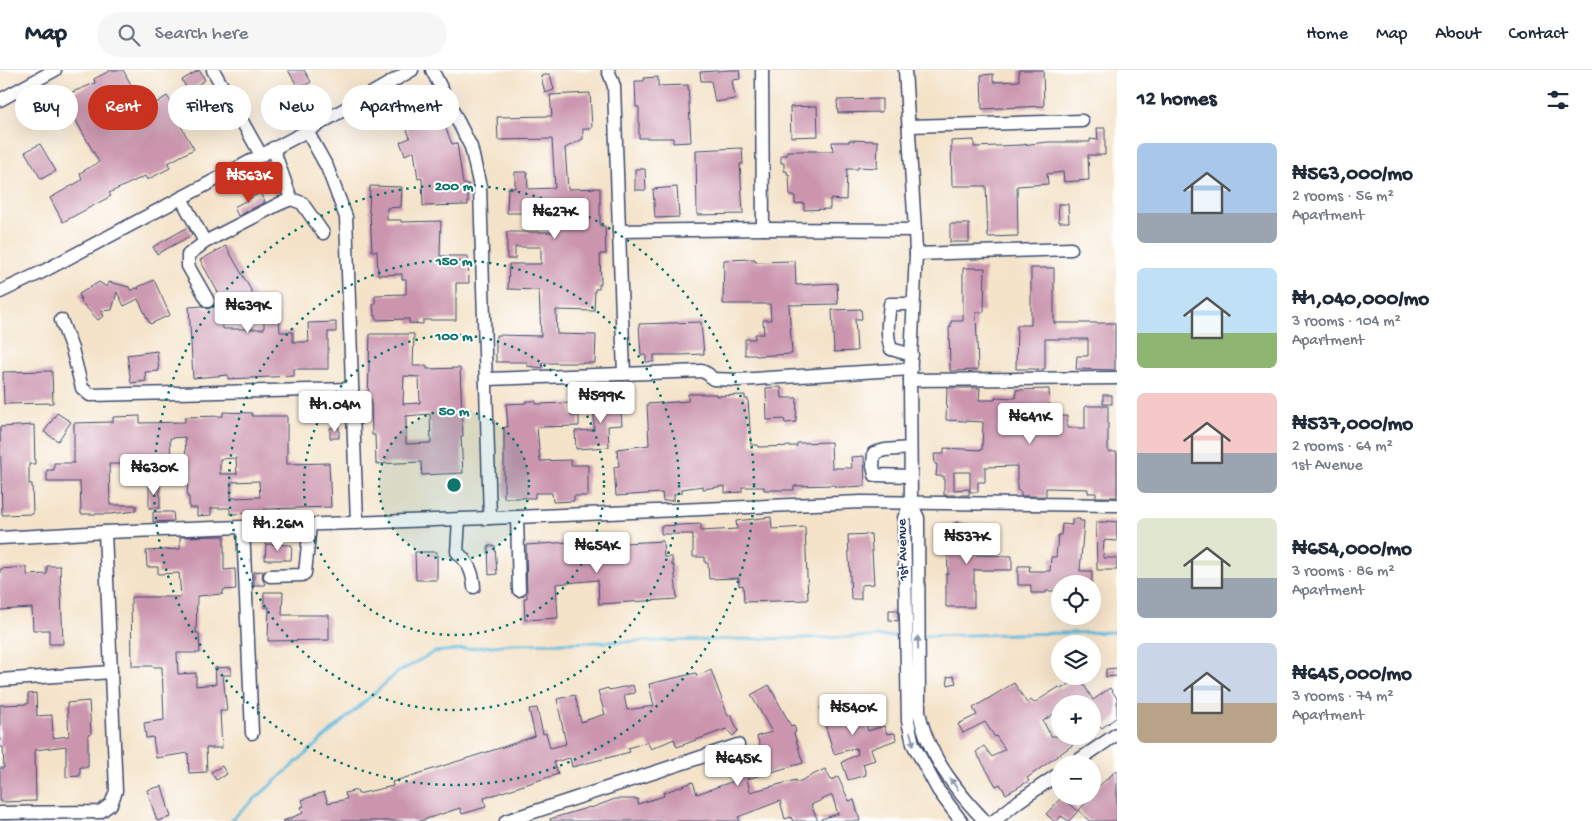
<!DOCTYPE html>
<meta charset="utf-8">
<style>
:root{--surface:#fff;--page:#f6f6f7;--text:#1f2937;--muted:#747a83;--line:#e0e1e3;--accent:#c8321e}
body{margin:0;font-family:"Gochi Hand",sans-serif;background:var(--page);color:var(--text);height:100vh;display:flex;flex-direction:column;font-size:19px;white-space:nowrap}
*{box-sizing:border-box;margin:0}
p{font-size:16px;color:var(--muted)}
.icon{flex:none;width:28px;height:28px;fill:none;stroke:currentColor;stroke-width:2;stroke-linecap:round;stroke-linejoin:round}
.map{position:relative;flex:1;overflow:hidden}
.details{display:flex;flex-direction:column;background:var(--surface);width:475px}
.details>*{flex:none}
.guide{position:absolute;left:15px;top:15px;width:475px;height:45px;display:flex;gap:10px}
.tools{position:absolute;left:1051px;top:505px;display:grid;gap:10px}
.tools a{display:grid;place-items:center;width:50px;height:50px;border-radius:50%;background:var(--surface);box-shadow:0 5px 20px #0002;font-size:25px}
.price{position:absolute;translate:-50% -42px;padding:0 11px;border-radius:5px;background:#fff;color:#222;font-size:16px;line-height:32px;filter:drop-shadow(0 1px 2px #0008)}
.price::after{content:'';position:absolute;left:50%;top:30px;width:15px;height:11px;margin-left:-8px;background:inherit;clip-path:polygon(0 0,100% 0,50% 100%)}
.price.selected{background:var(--accent);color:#fff}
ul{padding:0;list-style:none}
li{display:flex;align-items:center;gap:15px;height:125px;padding:0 20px}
li span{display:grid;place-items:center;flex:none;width:140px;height:100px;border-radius:8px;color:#555}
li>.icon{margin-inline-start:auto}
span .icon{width:60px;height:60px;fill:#fffc;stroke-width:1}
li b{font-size:21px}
h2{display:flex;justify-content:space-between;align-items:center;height:60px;padding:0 20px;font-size:21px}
.chip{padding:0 18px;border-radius:22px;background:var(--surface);box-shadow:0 5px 20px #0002;font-size:18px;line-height:45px}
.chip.selected{background:var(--accent);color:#fff}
header{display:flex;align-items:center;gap:30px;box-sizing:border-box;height:70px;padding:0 25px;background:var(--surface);border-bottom:1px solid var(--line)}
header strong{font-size:24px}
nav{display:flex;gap:28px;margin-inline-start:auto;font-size:18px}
.search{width:350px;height:45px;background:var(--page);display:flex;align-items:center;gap:12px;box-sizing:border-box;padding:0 18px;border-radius:28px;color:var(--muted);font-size:19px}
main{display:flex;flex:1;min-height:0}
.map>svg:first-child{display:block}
</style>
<header>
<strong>Map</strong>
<div class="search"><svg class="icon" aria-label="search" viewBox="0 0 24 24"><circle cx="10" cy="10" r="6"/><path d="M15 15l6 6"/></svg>Search here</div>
<nav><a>Home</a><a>Map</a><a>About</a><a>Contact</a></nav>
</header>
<main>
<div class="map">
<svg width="1117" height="751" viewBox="0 0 1117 751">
<rect width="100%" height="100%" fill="#fff"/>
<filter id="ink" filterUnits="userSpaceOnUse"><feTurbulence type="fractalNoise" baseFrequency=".02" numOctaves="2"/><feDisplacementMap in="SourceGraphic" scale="10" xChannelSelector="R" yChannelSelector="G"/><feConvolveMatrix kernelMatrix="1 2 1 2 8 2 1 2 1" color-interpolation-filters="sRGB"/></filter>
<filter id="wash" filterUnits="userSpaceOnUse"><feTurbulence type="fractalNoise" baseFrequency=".0096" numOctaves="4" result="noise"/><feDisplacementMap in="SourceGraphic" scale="20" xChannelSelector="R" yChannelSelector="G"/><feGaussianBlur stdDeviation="1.12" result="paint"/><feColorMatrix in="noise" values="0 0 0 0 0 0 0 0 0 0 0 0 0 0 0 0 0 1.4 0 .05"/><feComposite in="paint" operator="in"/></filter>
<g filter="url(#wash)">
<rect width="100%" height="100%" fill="#f4e3c9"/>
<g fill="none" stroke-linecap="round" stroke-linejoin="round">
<g stroke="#61bbde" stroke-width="3">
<polyline points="921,566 1117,562"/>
<polyline points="230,751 397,603 434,582 512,574 902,566"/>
</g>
</g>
<g id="blocks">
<g fill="#cb95ad" fill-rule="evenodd">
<polygon points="111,0 123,0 145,40 167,26 180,46 176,48 194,79 168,93 170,98 147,110 145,106 109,123 111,126 63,152 50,128 82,110 80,103 99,92 75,49 65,25 95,13 94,9"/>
<polygon points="199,0 205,10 188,21 182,10"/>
<polygon points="288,0 304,0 311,12 299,19"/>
<polygon points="731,0 739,0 740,9 732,10 735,29 715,32 711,11 701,11 700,2"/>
<polygon points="1019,0 1043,0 1044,36 982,39 981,5 993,4 993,12 1019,11"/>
<polygon points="550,4 554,20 545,23 541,6"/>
<polygon points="658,7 658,16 688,15 691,72 673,73 673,68 639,68 639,37 636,37 635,11 644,11 644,8"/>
<polygon points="590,23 592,58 583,59 583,69 565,78 568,119 600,118 600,156 605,156 606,184 600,184 601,214 599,214 599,219 595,219 594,241 556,240 557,264 596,265 595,293 542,293 543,298 527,296 527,292 496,292 496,265 541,266 539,220 508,219 509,194 541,194 541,177 515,177 515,189 507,189 507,162 556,162 556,158 565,157 565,137 549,137 549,141 527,142 527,143 507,143 508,118 515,118 515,102 527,102 528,119 555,118 552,69 498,70 497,47 552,46 550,25"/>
<polygon points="882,29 882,42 838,43 837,30"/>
<polygon points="817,36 818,66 791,67 790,37"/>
<polygon points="429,41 433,52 442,49 452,74 457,73 463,114 468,114 468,135 423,136 422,108 418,109 414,81 405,85 400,72 410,68 404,51"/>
<polygon points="1097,58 1105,58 1105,85 1088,85 1089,110 1064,112 1063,102 1047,104 1048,114 1017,116 1018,166 988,167 986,116 952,116 951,71 974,70 974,77 1021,75 1048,72 1090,72 1090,69 1098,70"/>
<polygon points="849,70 878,71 877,98 858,97 858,99 847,99 846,130 830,129 830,139 804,140 804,133 795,134 795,126 790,126 789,104 787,104 787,101 784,101 784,93 781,93 781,85 787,85 787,81 833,81 832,72 849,72"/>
<polygon points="40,74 56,101 41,109 25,82"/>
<polygon points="742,78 743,94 740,94 743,144 697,145 696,80"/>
<polygon points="635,99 645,99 646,120 635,120"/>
<polygon points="370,116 402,117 401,137 387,138 387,150 401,150 401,152 441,151 440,186 468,186 469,213 456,213 456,250 423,250 423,254 409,253 409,249 376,250 376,245 374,245 373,234 375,234 375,225 406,224 406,209 402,209 402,204 378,205 377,181 372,181 370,143 369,143"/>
<polygon points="677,117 679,147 655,148 653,119"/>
<polygon points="260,123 265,132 238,146 234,137"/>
<polygon points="1058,134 1068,134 1069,152 1059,152"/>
<rect x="950" y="154" width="19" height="18"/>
<polygon points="188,157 192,165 157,184 153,177"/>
<polygon points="226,176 256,229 222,247 223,259 264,259 264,243 279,243 280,262 293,262 293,272 309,272 308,253 336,252 336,262 328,262 328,299 294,299 294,306 228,309 228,305 193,308 189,237 202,236 208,239 215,236 225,235 200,190"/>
<polygon points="755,189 755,192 795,191 796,215 837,213 838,234 789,235 792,284 756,286 756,285 745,285 745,269 755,269 755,264 764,264 763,250 771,250 770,234 723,234 724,190"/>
<polygon points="963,198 985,198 984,242 976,242 978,300 950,301 949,257 951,257 951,251 963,251"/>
<polygon points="1031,198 1054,198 1054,253 1115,253 1115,300 1076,299 1077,286 1088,286 1088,269 1045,269 1045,299 1016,299 1017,255 1031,255"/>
<polygon points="154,210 170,245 150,254 138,229 124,236 117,222 112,240 101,241 104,246 98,250 82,233 79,224 99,212 107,217 109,212 129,217 131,221 136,218 139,219 138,217"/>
<polygon points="861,239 862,249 855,249 857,281 834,282 832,240"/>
<polygon points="701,252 704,284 681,285 654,285 654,292 646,292 646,285 641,285 639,254"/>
<path d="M370 264H414L413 296H427V299L460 298 463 366H461L463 403 422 405 421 392 376 394 375 365H372L371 329H368ZM404 306 419 307 420 333 403 334ZM430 344 431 373 406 374V346Z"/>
<polygon points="157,281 159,301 145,302 146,311 131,313 127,285"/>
<polygon points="52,301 53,333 4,334 3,302"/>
<polygon points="781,317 782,328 797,328 796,352 785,353 784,349 767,350 766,318"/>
<polygon points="947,318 980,318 979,330 995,330 995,327 1016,328 1016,320 1049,319 1050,347 1067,346 1067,358 1085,358 1085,336 1108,336 1108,382 1117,382 1117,427 1096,427 1096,423 1088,423 1088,419 1046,418 1046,426 1021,426 1021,422 1017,420 1017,396 985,397 985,412 978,412 978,422 970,422 970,402 954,402 954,420 969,419 969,425 944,425 944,406 936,406 937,394 935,394 934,384 944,384 944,378 982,380 983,352 946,350"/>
<polygon points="609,321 617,321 617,341 621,340 622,355 608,356 609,377 576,379 575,361 594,360 594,329 609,329"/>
<polygon points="688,324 716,324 716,326 745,325 745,329 748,329 751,375 758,375 758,377 797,376 797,373 831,372 832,398 852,398 851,387 864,386 865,416 846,417 835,417 835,415 794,416 794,420 764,420 764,417 742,417 742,422 725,423 725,416 703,419 703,416 682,419 682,423 674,424 674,430 663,431 662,423 616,426 614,397 619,396 617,379 649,375 647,334 688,331"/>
<rect x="1103" y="325" width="9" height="9"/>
<polygon points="526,331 536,331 536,334 571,333 571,346 579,346 579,356 537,357 540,391 571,390 571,395 588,395 588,426 574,426 574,431 553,432 552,423 535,423 535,428 504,428 504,357 508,357 506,334 526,333"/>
<path d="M223 342 252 343V346H287V394L329 393 331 437 264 439V443L230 444V438H211V445L197 446V438H189V427H187L189 394H186L185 367 170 368 171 390 144 391V394H109L110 435H136V441L110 444H81L80 412H47V400H54V393H74V353L113 352V347L140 346V353L185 352V347L223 346ZM236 388 237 404H220V389ZM259 411 260 427 231 428V412Z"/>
<polygon points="57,343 71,352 58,371 44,362"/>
<polygon points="34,355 35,394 29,394 29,414 32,414 33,444 2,445 0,357"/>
<polygon points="339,357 339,368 330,368 330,358"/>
<rect x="149" y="414" width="11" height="24"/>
<polygon points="153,442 173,442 174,451 153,452"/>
<polygon points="771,447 772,459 805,457 808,530 744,532 743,515 739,516 739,508 709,509 708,493 705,493 705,487 693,487 693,464 661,464 661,456 701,454 701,461 737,459 736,451"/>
<polygon points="1072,449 1080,449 1080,451 1084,451 1080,501 1092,501 1092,514 1060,514 1060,521 1046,521 1046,523 1031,523 1031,515 1018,515 1018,496 1030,496 1029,501 1050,501 1051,487 1056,487 1058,465 1061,465 1062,454 1072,455"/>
<polygon points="1107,451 1117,452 1117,471 1104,470 1103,488 1117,488 1117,500 1097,500 1096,452 1107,452"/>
<polygon points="956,452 969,454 974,459 977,472 973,485 1012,486 1012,500 974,500 974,537 946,537 946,504 948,504 947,478 944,470 946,460"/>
<polygon points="871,464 874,514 861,515 861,529 851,529 848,465"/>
<polygon points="224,466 224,500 235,499 236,519 223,520 223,524 197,526 196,563 199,563 200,583 177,583 178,604 196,603 196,616 216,614 215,598 231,597 231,605 223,605 227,641 220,641 222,678 206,678 207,702 189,703 188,683 156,688 153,667 146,668 144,653 164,650 162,597 153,597 153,596 132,596 131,527 181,527 179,503 158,504 158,497 147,497 146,481 180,479 180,467"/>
<polygon points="585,471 586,475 663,471 664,487 672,487 672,496 674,495 677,529 599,534 598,510 556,514 558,548 525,550 524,528 527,528 526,475"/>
<polygon points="266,474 292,475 291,490 265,490"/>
<polygon points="488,476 495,476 497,504 489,505"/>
<polygon points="415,482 437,482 437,510 416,510"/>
<polygon points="47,496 60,496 63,574 49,574 49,560 33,560 32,538 0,540 0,499 27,497 27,505 47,504"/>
<polygon points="263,501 262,507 265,515 254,515 254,502"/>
<polygon points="264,522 283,522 282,545 329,545 329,570 268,571 269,537 264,537"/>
<polygon points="889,540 898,540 898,551 889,550"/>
<polygon points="1117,598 1117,606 1106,607 1106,599"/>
<polygon points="711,600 728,646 731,645 738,661 733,666 726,659 677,677 674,669 651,679 647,672 628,678 630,682 572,697 570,688 554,692 558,704 484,728 486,737 462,744 460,738 420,751 283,751 303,743 301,737 304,736 302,730 324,722 328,733 347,729 345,723 357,720 358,724 393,716 392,712 500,678 535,666 529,639 537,638 543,664 546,663 550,678 566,674 557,629 575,625 581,652 605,644 598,621 608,618 609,620 633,615 635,623 624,625 627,640 654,636 649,614 696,603 697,606"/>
<polygon points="954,606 956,613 948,615 947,607"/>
<polygon points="1080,608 1093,630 1110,618 1117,628 1117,647 1102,658 1100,656 1092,661 1092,634 1060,634 1060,640 1043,651 1051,666 1085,666 1027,708 1029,711 1006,724 1000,714 996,716 976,682 984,676 992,687 1005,679 996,666 995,667 985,652 963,663 958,654 977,645 973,638 1014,613 1027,633 1031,630 1034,633 1059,617 1061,619"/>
<polygon points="769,615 791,656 794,655 796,662 794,663 803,693 747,709 750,722 796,710 796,713 825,699 831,710 838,707 849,731 854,730 860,751 821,751 821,749 838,744 832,725 811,735 818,751 793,751 791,747 785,749 780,731 738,747 740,751 550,751 550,749 590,737 591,738 615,729 638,729 638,734 664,726 663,723 693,712 697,724 734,711 731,703 764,691 757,666 772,662 751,625"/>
<polygon points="36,623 37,646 52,645 53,668 69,666 67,633 89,631 91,664 88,665 88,697 80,697 80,706 66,707 66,676 35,680 36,731 0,732 0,698 4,698 3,677 0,677 0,635 28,634 28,624"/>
<polygon points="859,630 868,661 884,656 887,664 895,663 896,670 871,679 875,690 863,694 866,705 848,710 842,692 858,684 856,678 834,684 820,637 839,632 840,635"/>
<polygon points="222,696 227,704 216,710 211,702"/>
<polygon points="1117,700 1117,751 1089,751 1079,740 1092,726 1092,722"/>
<polygon points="162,716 171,747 157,751 147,720"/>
<polygon points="1062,727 1078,741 1069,751 1061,746 1057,751 1054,751 1046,744"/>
</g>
</g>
</g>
<g filter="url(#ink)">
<use href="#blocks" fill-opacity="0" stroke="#3c4a6e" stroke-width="1"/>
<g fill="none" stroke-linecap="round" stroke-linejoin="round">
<defs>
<g id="minor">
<polyline points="213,0 261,85"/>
<polyline points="432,0 471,77 480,117 490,448"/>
<polyline points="608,0 614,16 624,304"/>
<polyline points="762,0 763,159"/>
<polyline points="905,0 915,160"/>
<polyline points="0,30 55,0"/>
<polyline points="909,56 1082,51"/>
<polyline points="307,61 327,97 346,147 357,453"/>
<polyline points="273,78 291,129"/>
<polyline points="181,128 205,172"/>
<polyline points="619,161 763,159 915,160 916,184 910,310 911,433 904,448 908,651 913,674 938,720 961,751"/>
<polyline points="916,184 1071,179"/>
<polyline points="0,222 42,202 307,61 412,0"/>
<polyline points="208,231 188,196 188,185 205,172 279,134 291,129 302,133 323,163"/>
<polyline points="61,250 72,279 82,318 90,325 352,319"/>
<path d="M912 285 891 279C886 265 888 249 890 234H913"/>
<polyline points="487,309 702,301 708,304 713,309 738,310 911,299"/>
<polyline points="910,310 1117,308"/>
<polyline points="910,378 885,380 874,383 873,396 875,405 911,406"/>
<path d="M911 433 918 448 919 641C926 683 956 721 985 751"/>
<polyline points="517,447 519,520"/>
<path d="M459 449 457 482C468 492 473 502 474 517"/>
<polyline points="243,458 252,663"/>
<polyline points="0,468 105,462 517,447 861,432 1117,435"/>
<polyline points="270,506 302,505 305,503 310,455"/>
<polyline points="0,610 111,602"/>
<polyline points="1073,694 1117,664"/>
<polyline points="0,743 100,742 111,734 116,721 105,462"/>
<polyline points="506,751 738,675"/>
<polyline points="994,751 1019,731 1060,703"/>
</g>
</defs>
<use href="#minor" stroke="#3c4a6e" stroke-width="15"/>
<use href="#minor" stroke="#fff" stroke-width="12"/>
</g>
<defs><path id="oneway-solid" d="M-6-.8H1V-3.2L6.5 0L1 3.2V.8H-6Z" transform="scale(1.25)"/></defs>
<g fill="#8d97ae">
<use href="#oneway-solid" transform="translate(918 573) rotate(-91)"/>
<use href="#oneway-solid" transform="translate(912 669) rotate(75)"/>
<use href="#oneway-solid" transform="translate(954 714) rotate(-125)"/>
</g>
</g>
<circle cx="454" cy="415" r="75" fill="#0f766e" fill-opacity=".12"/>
<g fill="none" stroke="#0f766e" stroke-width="2.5" stroke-dasharray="2.5 5">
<circle cx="454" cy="415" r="75"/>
<circle cx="454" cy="415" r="150"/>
<circle cx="454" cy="415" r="225"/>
<circle cx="454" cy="415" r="300"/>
</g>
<g text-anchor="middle" stroke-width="4" stroke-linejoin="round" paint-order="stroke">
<g font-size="14" fill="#1b2f5e" stroke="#fff">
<text transform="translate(901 480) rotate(-92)" y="5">1st Avenue</text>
</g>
</g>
<circle cx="454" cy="415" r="8" fill="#0f766e" stroke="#fff" stroke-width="2.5"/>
<g font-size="15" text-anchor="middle" font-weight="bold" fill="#0f766e" stroke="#fff" stroke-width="4" stroke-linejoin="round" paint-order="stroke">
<text x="454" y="120">200 m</text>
<text x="454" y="195">150 m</text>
<text x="454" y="270">100 m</text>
<text x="454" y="345">50 m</text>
</g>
</svg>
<div class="tools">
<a><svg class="icon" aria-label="locate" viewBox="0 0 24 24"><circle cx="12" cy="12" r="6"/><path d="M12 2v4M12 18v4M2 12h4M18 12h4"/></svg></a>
<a><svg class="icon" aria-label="layers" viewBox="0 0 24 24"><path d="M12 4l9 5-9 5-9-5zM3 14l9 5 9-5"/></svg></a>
<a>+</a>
<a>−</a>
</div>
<b class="price selected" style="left:249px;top:134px">₦563K</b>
<b class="price" style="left:555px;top:170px">₦627K</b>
<b class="price" style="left:248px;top:264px">₦639K</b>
<b class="price" style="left:601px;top:354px">₦599K</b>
<b class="price" style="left:335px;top:363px">₦1.04M</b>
<b class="price" style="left:1030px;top:375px">₦641K</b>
<b class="price" style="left:154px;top:426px">₦630K</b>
<b class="price" style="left:278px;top:482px">₦1.26M</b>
<b class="price" style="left:967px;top:495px">₦537K</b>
<b class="price" style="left:597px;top:504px">₦654K</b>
<b class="price" style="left:853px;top:666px">₦540K</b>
<b class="price" style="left:738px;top:717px">₦645K</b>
<div class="guide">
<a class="chip">Buy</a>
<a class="chip selected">Rent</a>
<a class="chip">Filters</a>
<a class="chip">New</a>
<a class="chip">Apartment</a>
</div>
</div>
<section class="details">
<h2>12 homes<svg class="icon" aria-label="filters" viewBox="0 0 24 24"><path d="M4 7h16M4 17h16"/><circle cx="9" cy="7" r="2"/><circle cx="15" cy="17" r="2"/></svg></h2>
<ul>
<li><span style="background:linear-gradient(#a9c7e8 70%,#9aa5b1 0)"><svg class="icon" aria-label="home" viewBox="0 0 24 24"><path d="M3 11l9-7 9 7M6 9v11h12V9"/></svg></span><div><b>₦563,000/mo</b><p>2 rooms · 56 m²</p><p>Apartment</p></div></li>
<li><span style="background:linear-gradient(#bfe0f5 65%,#8fb573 0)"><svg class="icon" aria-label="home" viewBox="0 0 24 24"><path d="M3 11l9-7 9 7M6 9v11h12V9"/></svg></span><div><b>₦1,040,000/mo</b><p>3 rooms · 104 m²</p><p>Apartment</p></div></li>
<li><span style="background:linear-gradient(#f6c9c9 60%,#9aa5b1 0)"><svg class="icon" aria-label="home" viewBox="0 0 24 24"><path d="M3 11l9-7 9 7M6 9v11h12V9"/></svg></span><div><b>₦537,000/mo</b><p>2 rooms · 64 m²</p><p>1st Avenue</p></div></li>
<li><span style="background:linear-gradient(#dfe7d0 60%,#9aa5b1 0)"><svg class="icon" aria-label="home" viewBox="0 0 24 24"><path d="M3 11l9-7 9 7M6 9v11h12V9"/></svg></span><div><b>₦654,000/mo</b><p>3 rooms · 86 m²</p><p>Apartment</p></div></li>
<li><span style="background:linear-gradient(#c9d6e8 60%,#b9a48a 0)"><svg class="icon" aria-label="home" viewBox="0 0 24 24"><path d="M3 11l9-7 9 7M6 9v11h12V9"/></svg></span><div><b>₦645,000/mo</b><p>3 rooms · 74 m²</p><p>Apartment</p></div></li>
</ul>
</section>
</main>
